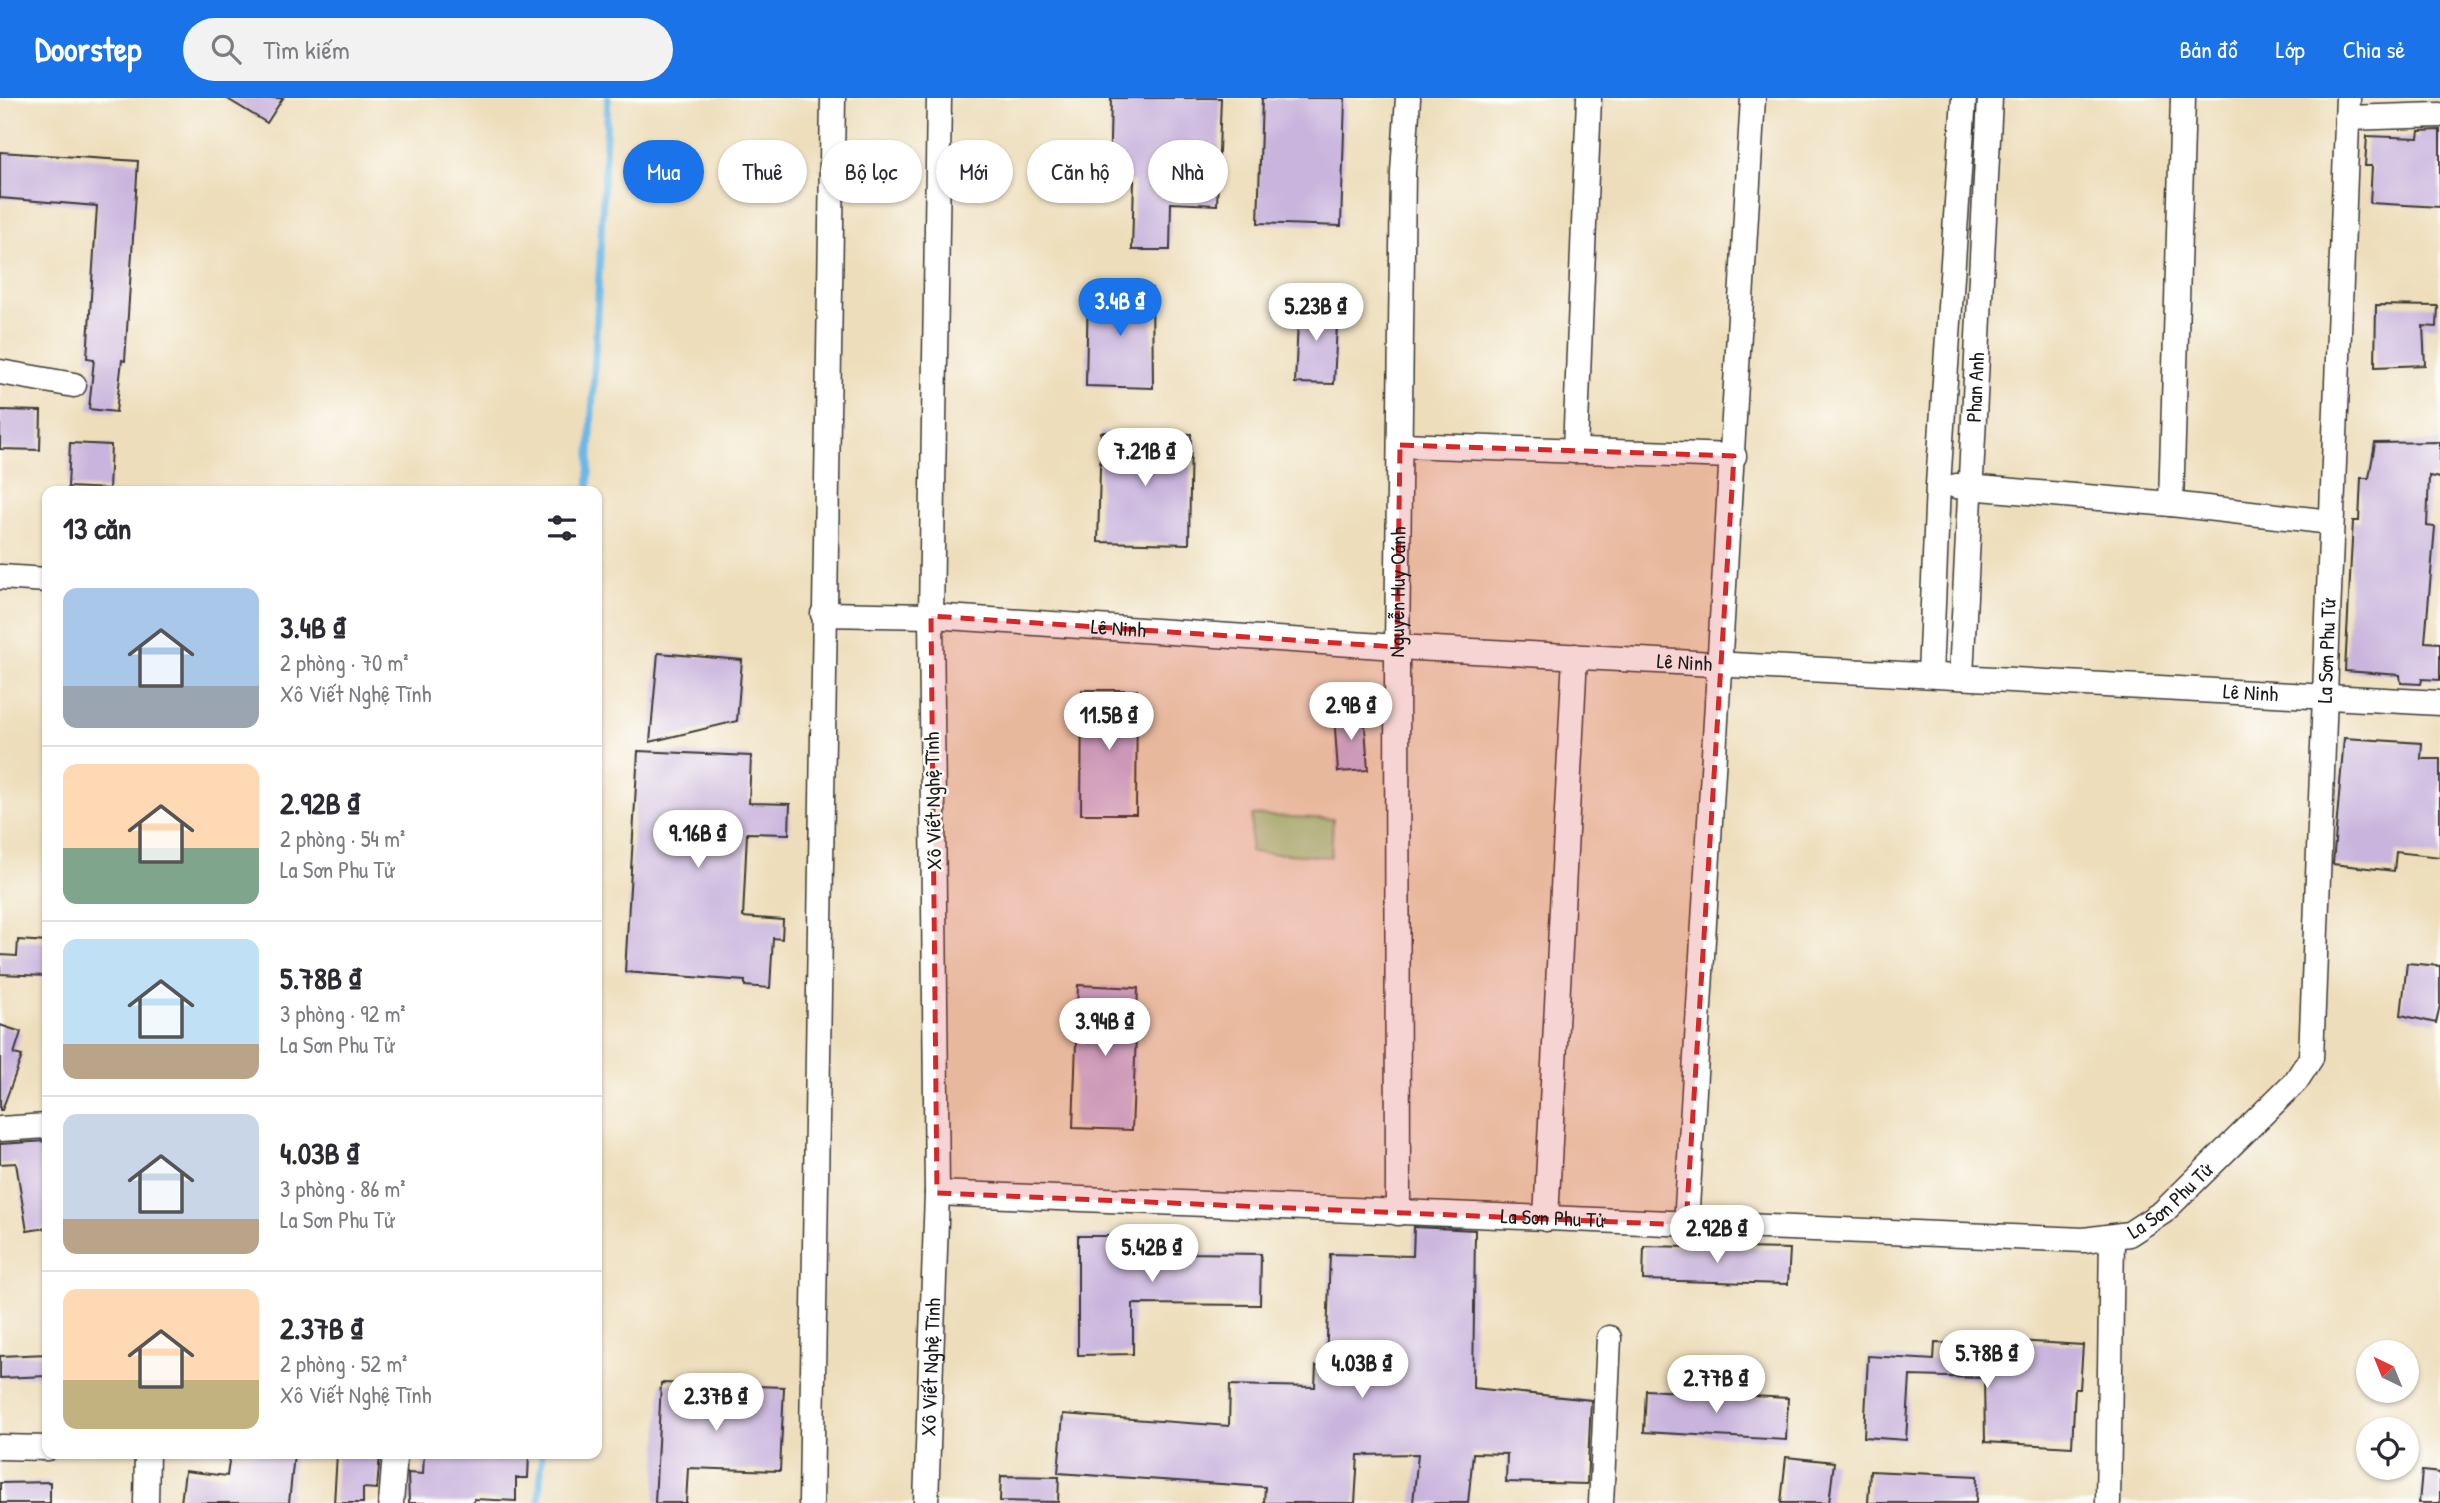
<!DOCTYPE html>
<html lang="vi">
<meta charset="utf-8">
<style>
:root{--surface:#fff;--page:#f2f2f3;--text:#2b2b33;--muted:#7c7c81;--line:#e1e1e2;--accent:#1a73e8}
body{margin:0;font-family:"Patrick Hand",sans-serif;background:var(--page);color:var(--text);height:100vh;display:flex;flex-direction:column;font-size:26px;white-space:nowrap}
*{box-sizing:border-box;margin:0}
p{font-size:23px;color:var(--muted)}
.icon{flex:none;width:38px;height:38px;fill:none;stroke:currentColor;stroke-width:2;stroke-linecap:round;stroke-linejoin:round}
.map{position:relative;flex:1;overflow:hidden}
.sheet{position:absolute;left:42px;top:388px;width:560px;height:973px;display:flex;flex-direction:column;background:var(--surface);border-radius:14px;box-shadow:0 2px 5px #0004}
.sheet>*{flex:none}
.top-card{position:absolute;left:623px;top:42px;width:665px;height:63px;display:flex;gap:14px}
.needle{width:46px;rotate:317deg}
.buttons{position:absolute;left:2356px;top:1242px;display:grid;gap:14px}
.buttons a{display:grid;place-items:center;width:63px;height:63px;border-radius:50%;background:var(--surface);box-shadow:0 2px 5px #0004;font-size:35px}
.price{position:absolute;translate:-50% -60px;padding:0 16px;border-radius:24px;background:#fff;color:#222;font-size:23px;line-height:46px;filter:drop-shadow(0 2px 4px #0008)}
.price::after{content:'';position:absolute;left:50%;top:42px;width:21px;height:16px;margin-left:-10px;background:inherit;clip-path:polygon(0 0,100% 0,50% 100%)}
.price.active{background:var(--accent);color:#fff}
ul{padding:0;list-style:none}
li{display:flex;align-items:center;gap:21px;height:175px;padding:0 21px}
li+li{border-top:2px solid var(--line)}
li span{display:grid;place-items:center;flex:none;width:196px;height:140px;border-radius:14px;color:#555}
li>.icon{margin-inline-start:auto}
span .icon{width:84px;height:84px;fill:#fffc;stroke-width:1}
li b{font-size:30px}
h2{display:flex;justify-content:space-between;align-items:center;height:84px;padding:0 21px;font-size:30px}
.chip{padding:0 24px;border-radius:32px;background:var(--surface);box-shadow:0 2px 5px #0004;font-size:24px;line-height:63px}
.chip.active{background:var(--accent);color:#fff}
header{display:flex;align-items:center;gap:42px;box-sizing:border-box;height:98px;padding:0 35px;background:var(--accent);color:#fff}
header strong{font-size:33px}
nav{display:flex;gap:38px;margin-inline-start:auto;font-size:24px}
.search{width:490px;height:63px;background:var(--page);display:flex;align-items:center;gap:18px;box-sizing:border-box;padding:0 24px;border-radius:38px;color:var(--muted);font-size:26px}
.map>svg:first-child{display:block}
</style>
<header>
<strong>Doorstep</strong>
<div class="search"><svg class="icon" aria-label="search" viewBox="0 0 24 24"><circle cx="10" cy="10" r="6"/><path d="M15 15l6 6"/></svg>Tìm kiếm</div>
<nav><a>Bản đồ</a><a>Lớp</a><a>Chia sẻ</a></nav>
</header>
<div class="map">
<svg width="2440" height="1405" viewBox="0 0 2440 1405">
<rect width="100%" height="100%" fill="#fdfcf7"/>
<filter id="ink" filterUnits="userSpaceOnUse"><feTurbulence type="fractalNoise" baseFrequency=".0143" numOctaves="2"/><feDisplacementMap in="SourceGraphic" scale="14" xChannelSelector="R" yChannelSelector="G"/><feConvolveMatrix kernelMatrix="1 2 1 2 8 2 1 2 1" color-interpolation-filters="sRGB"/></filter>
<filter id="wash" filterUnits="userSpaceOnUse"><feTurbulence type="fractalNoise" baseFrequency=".00686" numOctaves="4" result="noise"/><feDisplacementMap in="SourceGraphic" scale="28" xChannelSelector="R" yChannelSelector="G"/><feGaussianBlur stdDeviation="1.57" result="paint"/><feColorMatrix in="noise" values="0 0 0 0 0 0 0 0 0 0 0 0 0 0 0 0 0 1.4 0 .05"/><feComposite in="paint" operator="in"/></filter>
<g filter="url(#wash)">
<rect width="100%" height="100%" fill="#edddba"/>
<polygon fill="#97cd7f" stroke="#5a744e" stroke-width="2" points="1252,717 1333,721 1331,759 1250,754"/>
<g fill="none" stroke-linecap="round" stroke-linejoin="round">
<g stroke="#6cb8e6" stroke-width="7">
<polyline points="588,394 608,0"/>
<polyline points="539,1405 542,1356"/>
</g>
</g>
<g id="blocks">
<g fill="#c9b4dd">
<polygon points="226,0 283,0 267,25"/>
<polygon points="1111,0 1221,0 1217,107 1171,105 1170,152 1132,152 1134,83 1109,83"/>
<polygon points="1262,0 1345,0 1341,128 1258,125"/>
<polygon points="2440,32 2440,109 2370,105 2372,68 2365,68 2367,38 2418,40 2419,33"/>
<polygon points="0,54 138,63 125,263 122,262 116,314 89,311 94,261 87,260 97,108 0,100"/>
<polygon points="1152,190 1153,290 1086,288 1088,191"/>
<polygon points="1299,204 1338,206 1334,286 1295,285"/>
<polygon points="2376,207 2438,208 2437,229 2423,228 2425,267 2375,269"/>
<polygon points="0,312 41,313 40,352 0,351"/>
<polygon points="1101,334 1191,336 1189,446 1098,444"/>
<polygon points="2440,344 2440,380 2429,378 2427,428 2435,429 2425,544 2440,545 2440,582 2422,581 2421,586 2401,585 2400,577 2345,573 2353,423 2359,423 2361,380 2369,380 2375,345"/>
<polygon points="70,345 111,347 109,391 68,389"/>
<polygon points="658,555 742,562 737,623 650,644"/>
<polygon points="1082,592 1137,592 1136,716 1081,716"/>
<polygon points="1364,614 1368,672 1338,674 1334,616"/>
<polygon points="2344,640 2422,645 2421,661 2440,661 2440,759 2396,754 2394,773 2333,766"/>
<polygon points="638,653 751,658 749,705 790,706 789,736 747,735 743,819 783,822 782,841 773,840 770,890 745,888 745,883 625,874"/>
<polygon points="18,842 47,844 47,878 0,876 0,857 17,858"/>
<polygon points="2407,865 2440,868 2440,907 2436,925 2401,917"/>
<polygon points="1078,887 1138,890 1132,1032 1073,1030"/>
<polygon points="0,927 21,934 14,956 22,958 2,1012 0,1012"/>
<polygon points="47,1043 47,1130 27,1133 16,1065 0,1066 0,1046"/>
<polygon points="1414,1129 1475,1132 1473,1290 1591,1302 1587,1386 1506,1384 1507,1356 1473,1355 1468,1405 1413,1405 1418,1356 1358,1357 1355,1405 1264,1405 1265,1389 1058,1375 1063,1316 1229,1328 1230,1287 1315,1289 1316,1268 1326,1268 1330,1156 1413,1158"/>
<polygon points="1078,1138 1186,1138 1186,1155 1261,1156 1260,1207 1133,1206 1133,1256 1078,1257"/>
<polygon points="1644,1148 1790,1151 1788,1186 1643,1182"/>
<polygon points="2016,1243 2083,1247 2080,1291 2075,1291 2072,1349 1985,1344 1984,1280 1910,1278 1906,1342 1864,1339 1868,1258 1934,1262 1935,1245 2015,1247"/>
<polygon points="47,1256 47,1278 0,1280 0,1258"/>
<polygon points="661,1285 784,1289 780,1373 688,1370 686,1405 655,1405"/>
<polygon points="1646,1292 1788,1300 1786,1342 1644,1334"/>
<polygon points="230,1356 294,1356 289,1405 181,1405 185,1373 227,1378"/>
<polygon points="337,1356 380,1356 377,1391 363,1390 363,1405 334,1405"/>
<polygon points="424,1356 529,1356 528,1380 516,1380 516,1403 474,1401 474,1405 409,1405 408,1375 423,1376"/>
<polygon points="1786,1359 1834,1364 1829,1405 1781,1405"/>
<polygon points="1870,1373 1977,1378 1976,1405 1868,1405"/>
<polygon points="2422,1373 2440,1375 2440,1405 2419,1405"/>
<polygon points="1001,1378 1059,1379 1058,1404 1000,1403"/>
<polygon points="50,1384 50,1405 0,1405 0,1385"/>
</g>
</g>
</g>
<g filter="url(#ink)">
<use href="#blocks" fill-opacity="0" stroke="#3b3934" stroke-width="2"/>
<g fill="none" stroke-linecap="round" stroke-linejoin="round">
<defs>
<g id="minor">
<polyline points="2347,20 2440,17"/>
<polyline points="0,274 74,287"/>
<polyline points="1400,347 1734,358"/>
<polyline points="1575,353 1589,0"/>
<polyline points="1956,388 2171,406 2331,424"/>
<polyline points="2171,406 2183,0"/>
<polyline points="0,479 47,482"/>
<path id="s1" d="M823 516 931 518 1397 549 2440 605"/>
<polyline points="1930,577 1938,387 1964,0"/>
<path id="s2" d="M1961 578 1990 0"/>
<polyline points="0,1031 47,1028"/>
<path id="s3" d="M937 1095 2084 1142 2129 1136 2163 1114 2296 983 2311 960 2348 0"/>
<path id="s4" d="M1398 1115 1397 549 1403 74 1408 0"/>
<polyline points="1546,1121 1575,558"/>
<polyline points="1686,1127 1753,0"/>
<polyline points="0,1349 47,1350"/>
<polyline points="146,1405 147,1356"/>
<polyline points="391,1405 395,1356"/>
<polyline points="811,1405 833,0"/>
<path id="s5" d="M926 1405 937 1095 931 518 939 0"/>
<polyline points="1601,1405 1609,1240"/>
<polyline points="2108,1405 2112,1139"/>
</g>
</defs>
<use href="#minor" stroke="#3b3934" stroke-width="27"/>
<use href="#minor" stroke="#fff" stroke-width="24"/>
</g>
</g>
<path fill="#d62828" fill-opacity="0.2" stroke="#d62828" stroke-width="5" stroke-dasharray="14 9" stroke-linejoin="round" d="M1400 347 1734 358 1686 1127 937 1095 931 518 1397 549Z"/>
<g text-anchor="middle" stroke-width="5" stroke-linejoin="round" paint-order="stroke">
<g font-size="21" fill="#1c1c1c" stroke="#fdfcf7">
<text dy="7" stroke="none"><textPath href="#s2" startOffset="289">Phan Anh</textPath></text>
<text dy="7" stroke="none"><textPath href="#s4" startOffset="621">Nguyễn Huy Oánh</textPath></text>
<text dy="7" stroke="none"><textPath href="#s1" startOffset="296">Lê Ninh</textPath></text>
<text dy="7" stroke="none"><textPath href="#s3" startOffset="1855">La Sơn Phu Tử</textPath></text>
<text dy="7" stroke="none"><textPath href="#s1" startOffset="863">Lê Ninh</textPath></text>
<text dy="7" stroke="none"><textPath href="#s1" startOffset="1430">Lê Ninh</textPath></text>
<text transform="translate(933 703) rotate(-91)" y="7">Xô Viết Nghệ Tĩnh</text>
<text dy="7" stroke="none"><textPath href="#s3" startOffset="1246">La Sơn Phu Tử</textPath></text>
<text dy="7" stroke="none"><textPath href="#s3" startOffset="616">La Sơn Phu Tử</textPath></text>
<text dy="7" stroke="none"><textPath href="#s5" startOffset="136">Xô Viết Nghệ Tĩnh</textPath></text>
</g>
</g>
</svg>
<div class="buttons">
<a><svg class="needle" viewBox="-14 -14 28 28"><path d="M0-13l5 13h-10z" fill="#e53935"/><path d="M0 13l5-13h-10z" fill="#7c7c81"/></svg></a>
<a><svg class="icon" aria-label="locate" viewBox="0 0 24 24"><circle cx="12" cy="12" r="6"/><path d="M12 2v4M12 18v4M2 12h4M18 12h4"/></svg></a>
</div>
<b class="price active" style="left:1120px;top:240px">3.4B ₫</b>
<b class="price" style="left:1316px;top:245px">5.23B ₫</b>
<b class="price" style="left:1145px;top:390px">7.21B ₫</b>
<b class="price" style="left:1351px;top:644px">2.9B ₫</b>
<b class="price" style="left:1109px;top:654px">11.5B ₫</b>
<b class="price" style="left:698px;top:772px">9.16B ₫</b>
<b class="price" style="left:1105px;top:960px">3.94B ₫</b>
<b class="price" style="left:1717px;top:1167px">2.92B ₫</b>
<b class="price" style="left:1152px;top:1186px">5.42B ₫</b>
<b class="price" style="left:1987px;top:1292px">5.78B ₫</b>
<b class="price" style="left:1362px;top:1302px">4.03B ₫</b>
<b class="price" style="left:1716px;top:1317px">2.77B ₫</b>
<b class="price" style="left:716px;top:1335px">2.37B ₫</b>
<div class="top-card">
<a class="chip active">Mua</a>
<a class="chip">Thuê</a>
<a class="chip">Bộ lọc</a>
<a class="chip">Mới</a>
<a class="chip">Căn hộ</a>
<a class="chip">Nhà</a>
</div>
<section class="sheet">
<h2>13 căn<svg class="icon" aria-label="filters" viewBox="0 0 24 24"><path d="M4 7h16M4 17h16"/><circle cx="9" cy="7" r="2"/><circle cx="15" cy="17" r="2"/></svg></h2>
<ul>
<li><span style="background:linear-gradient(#a9c7e8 70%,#9aa5b1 0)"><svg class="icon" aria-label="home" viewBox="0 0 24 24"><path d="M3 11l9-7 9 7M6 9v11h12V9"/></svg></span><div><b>3.4B ₫</b><p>2 phòng · 70 m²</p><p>Xô Viết Nghệ Tĩnh</p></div></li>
<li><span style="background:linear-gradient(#ffd9b3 60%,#7fa58c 0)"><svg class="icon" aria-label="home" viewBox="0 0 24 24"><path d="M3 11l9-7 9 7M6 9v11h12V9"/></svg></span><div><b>2.92B ₫</b><p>2 phòng · 54 m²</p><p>La Sơn Phu Tử</p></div></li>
<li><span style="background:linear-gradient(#bfe0f5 75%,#b9a48a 0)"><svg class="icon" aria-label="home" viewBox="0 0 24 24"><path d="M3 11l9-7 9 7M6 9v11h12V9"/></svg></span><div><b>5.78B ₫</b><p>3 phòng · 92 m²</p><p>La Sơn Phu Tử</p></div></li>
<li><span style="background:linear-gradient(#c9d6e8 75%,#b9a48a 0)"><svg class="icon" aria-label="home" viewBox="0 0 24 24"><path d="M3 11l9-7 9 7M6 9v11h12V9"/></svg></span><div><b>4.03B ₫</b><p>3 phòng · 86 m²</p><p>La Sơn Phu Tử</p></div></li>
<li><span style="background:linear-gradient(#ffd9b3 65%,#c2b280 0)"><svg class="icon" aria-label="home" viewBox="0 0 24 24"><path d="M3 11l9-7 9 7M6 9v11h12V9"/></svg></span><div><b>2.37B ₫</b><p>2 phòng · 52 m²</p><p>Xô Viết Nghệ Tĩnh</p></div></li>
</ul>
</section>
</div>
